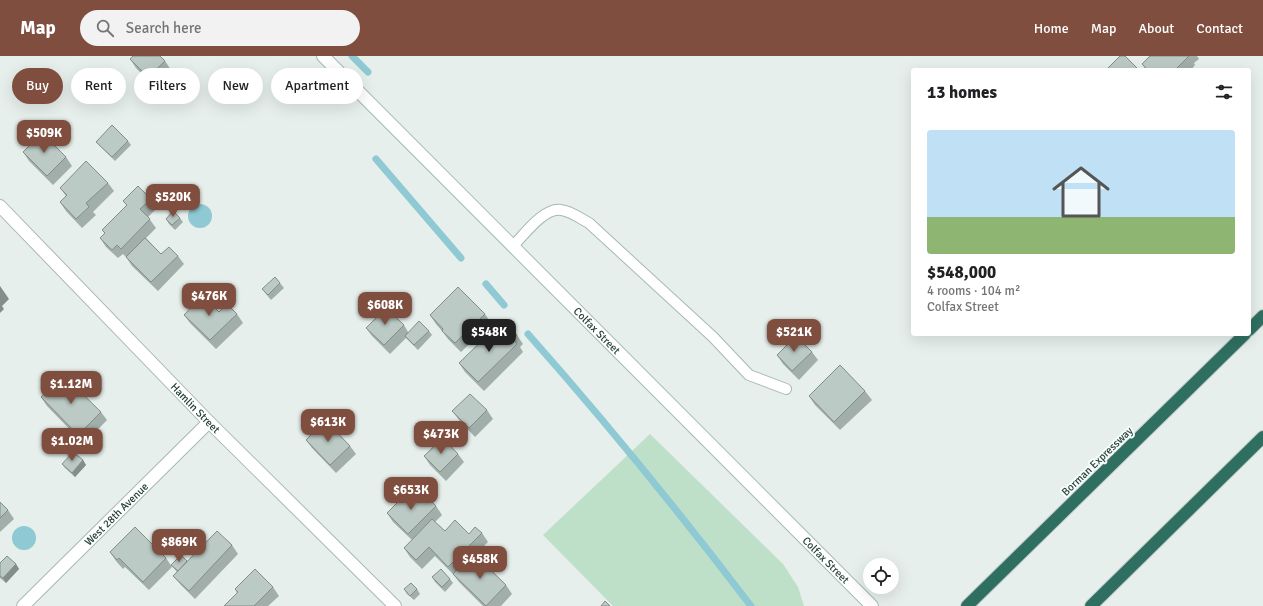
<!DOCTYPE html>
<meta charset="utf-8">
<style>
:root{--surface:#fff;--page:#f2f2f2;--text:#202124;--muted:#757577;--line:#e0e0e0;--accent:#7f4e3f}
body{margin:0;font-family:Signika,sans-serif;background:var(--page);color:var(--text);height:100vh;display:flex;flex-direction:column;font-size:15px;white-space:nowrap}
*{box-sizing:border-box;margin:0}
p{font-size:13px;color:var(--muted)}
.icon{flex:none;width:22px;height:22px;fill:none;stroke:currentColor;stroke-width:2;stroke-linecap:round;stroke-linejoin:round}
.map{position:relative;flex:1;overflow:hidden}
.drawer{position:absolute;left:911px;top:12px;width:340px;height:268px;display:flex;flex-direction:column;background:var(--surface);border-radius:4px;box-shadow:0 4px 16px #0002}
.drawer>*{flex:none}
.guide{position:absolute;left:12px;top:12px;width:380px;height:36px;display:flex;gap:8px}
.buttons{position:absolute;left:863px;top:502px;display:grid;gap:8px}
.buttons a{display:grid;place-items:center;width:36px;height:36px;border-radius:50%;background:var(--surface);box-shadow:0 4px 16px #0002;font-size:20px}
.price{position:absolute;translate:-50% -34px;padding:0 9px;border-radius:8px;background:var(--accent);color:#fff;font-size:13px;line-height:26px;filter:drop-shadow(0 1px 2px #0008)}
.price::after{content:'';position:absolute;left:50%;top:24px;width:12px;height:9px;margin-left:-6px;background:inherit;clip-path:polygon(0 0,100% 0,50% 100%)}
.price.active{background:#222;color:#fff}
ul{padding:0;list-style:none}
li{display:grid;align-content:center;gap:8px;height:212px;padding:0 16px}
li+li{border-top:1px solid var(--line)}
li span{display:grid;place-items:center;height:124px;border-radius:4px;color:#555}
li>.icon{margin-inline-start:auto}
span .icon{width:72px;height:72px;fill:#fffc;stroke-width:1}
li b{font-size:17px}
h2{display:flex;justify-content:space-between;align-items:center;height:48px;padding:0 16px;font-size:17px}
.pill{padding:0 14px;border-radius:18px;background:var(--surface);box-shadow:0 4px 16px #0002;font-size:14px;line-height:36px}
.pill.active{background:var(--accent);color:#fff}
header{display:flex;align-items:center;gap:24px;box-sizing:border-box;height:56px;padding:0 20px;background:var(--accent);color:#fff}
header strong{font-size:19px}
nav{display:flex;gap:22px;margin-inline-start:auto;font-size:14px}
.search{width:280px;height:36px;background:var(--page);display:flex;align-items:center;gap:10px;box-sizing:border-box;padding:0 14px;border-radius:22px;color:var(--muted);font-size:15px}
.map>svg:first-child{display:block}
</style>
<header>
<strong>Map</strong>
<div class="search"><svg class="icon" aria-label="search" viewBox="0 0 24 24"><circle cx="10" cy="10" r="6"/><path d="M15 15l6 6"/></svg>Search here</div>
<nav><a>Home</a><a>Map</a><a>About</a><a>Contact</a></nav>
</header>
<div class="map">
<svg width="1263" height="550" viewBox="0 0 1263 550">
<rect width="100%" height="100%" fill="#e6efeb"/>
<polygon fill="#bfe0c8" points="650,378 783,508 798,531 804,550 613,550 543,479"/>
<g fill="#8ec9d4">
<circle cx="200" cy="160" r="12"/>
<circle cx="24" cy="482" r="12"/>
</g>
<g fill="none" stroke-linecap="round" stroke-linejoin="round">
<g stroke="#8ec9d4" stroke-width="7">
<polyline points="352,0 368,16"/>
<polyline points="376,103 461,202"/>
<polyline points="486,228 504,249"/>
<path d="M528 278C606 366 680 457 751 550"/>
</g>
<defs>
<path id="lane" d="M513 190C524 179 544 151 561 154 571 155 581 163 589 167L713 281 749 319 786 333"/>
<g id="street">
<path id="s1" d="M0 150 209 366 395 550"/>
<path id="s2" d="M23 550 209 366"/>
</g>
<g id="secondary">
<path id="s3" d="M323 0 872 550"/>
</g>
<g id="highway">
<polyline points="1249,274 1263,260"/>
<polyline points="967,550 1245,278"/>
<polyline points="1091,550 1263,381"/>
</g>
</defs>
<use href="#lane" stroke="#a8b8b2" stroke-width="12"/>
<use href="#street" stroke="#a8b8b2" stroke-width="14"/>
<use href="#secondary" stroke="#a4bbb3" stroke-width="14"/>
<use href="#highway" stroke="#c2cac8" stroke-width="14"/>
<use href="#lane" stroke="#fff" stroke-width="10"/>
<use href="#street" stroke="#fff" stroke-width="12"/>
<use href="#secondary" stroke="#fff" stroke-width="12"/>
<use href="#highway" stroke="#2f6f62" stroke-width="12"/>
</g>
<g fill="#a1aea9">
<polygon points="1150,0 1197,0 1199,3 1194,7 1195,9 1191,14 1146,14 1142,8"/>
<polygon points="130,3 165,5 171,14 154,30 136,12"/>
<polygon points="48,78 51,83 49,84 66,101 72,110 53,129 29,105 23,96 35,84 32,80"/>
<polygon points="128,85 131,89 115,105 96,86"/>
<polygon points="108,127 114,135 93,156 96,159 82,172 66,155 60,146 66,140 60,132"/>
<polygon points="151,143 157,152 148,161 156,172 146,182 161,198 178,200 184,208 158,235 132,210 126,201 123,198 118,202 106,191 100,182 105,178 102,174 127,150 123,145"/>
<polygon points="180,162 183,166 175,174 169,168 166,163"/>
<polygon points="280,227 284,232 271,244 266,238 262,233"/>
<polygon points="219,256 237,258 243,267 216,293 190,267 184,259"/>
<polygon points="485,258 491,267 461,296 448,283 442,275 436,268 430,259"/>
<polygon points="404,269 408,276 429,275 432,279 418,294 406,282 390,298 372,280 366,272"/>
<polygon points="502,279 517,279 523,288 520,291 523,296 484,335 465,316 459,307"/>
<polygon points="812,296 818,304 799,324 783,308 777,299"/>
<polygon points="865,335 872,344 840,374 815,349 809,340"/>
<polygon points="41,341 101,356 107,364 84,388 47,350"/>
<polygon points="487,354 493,363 475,381 459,364 452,355"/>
<polygon points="306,384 350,390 356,398 336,417 312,392"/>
<polygon points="458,398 464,406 446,425 430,409 424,400"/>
<polygon points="83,404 86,409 75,421 65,412 62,408"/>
<polygon points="417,445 436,450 442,459 435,466 445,475 469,478 482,477 488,486 475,499 506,529 512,538 501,550 483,550 459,526 453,518 435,500 422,513 410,501 404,492 412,484 393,466 387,457"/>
<polygon points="0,446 8,454 14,463 0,476"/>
<polygon points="232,489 238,498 195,543 180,528 173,520 177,516 171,509 187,505"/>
<polygon points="110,496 166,502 172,511 149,534 125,511 123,513 116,505"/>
<polygon points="477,498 492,498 496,503 488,511 480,503"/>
<polygon points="0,507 16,508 19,513 6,527 0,522"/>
<polygon points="432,521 450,523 453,527 445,536 435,526"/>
<polygon points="273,531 279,540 268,550 224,550 237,537 235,533"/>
<polygon points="404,533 417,533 420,538 414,544 407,538"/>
</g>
<g fill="#838d89">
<polygon points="0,230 9,243 2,250 4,253 0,257"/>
<polygon points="83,404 86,409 75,421 72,417"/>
<polygon points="16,508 19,513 6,527 3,522"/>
</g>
<g fill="#bbcac4" stroke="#838d89">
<polygon points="133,0 160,0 165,5 148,21 130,3"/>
<polygon points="1120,0 1125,0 1139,14 1106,14"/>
<polygon points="1150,0 1189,0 1175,14 1148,14 1142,8"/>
<polygon points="112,69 128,85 112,101 96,86"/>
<polygon points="40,71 48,78 45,80 42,77 36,84 32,80"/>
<polygon points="42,77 66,101 47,120 23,96"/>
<polygon points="86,105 108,127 86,147 89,151 76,163 60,146 67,139 60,132"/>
<polygon points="138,130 151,143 140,153 150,163 121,193 117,189 112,194 100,182 105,177 102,174 127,149 123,145"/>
<polygon points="173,155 180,162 172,169 166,163"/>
<polygon points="145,182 161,198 169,191 178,200 151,226 126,201"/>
<polygon points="275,221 280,227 268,239 262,233"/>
<polygon points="458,231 485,258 455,287 442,275 443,273 430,259"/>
<polygon points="203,239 219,256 227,248 237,258 210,284 184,259"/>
<polygon points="386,252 404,269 384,289 366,272"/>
<polygon points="419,265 429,275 414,289 405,280"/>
<polygon points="495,272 502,279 509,272 517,279 513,283 517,288 478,326 459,307"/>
<polygon points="796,280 812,296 792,315 777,299"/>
<polygon points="840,309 865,335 834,366 809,340"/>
<polygon points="63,319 101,356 78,379 41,341"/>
<polygon points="470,338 487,354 469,372 452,355"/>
<polygon points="325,364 350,390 330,409 306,384"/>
<polygon points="443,382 458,398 440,416 424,400"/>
<polygon points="73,396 83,404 72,417 62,408"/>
<polygon points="408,436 417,445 424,438 436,450 408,478 387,457"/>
<polygon points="0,446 8,454 0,462"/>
<polygon points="432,463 445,475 455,464 469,478 475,471 482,477 448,511 429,491 416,504 404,492"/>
<polygon points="135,471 166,502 143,526 119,502 117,504 110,496"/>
<polygon points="217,475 232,489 189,535 173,520"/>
<polygon points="484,490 492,498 485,506 477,498"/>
<polygon points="473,497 506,529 486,550 453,518"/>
<polygon points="181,499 187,505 178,515 171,509"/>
<polygon points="7,500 16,508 3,522 0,520 0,507"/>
<polygon points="255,513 273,531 254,550 224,550 238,536 235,533"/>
<polygon points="441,513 450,523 442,531 432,521"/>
<polygon points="411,527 417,533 410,540 404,533"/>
<polygon points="605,545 610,550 601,550"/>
</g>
<g text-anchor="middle" stroke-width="4" stroke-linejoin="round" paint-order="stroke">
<g font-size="11" fill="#24423a" stroke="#f7fbf9">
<text dy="4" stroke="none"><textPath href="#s3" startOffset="388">Colfax Street</textPath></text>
<text dy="4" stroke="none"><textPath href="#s1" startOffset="281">Hamlin Street</textPath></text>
<text transform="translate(1097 405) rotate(-44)" y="4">Borman Expressway</text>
<text dy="4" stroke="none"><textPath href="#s2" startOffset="131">West 28th Avenue</textPath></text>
<text dy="4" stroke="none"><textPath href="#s3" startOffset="712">Colfax Street</textPath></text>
</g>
</g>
</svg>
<div class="buttons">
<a><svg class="icon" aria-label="locate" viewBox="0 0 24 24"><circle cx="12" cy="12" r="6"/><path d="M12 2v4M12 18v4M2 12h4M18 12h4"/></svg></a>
</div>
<b class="price" style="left:44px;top:98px">$509K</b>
<b class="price" style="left:173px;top:162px">$520K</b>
<b class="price" style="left:209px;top:261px">$476K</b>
<b class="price" style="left:385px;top:270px">$608K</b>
<b class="price active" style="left:489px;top:297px">$548K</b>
<b class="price" style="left:794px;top:297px">$521K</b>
<b class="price" style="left:71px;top:349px">$1.12M</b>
<b class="price" style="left:328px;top:387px">$613K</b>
<b class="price" style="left:441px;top:399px">$473K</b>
<b class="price" style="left:72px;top:406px">$1.02M</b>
<b class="price" style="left:411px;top:455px">$653K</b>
<b class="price" style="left:179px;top:507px">$869K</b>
<b class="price" style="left:480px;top:524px">$458K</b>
<div class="guide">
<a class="pill active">Buy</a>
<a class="pill">Rent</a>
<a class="pill">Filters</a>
<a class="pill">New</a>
<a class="pill">Apartment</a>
</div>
<section class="drawer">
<h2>13 homes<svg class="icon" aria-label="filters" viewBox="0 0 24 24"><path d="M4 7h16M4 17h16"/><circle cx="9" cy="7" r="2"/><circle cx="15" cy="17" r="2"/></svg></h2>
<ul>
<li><span style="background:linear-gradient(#bfe0f5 70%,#8fb573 0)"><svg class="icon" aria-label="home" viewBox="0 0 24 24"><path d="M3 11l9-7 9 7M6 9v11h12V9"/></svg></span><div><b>$548,000</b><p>4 rooms · 104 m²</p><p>Colfax Street</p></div></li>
</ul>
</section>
</div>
